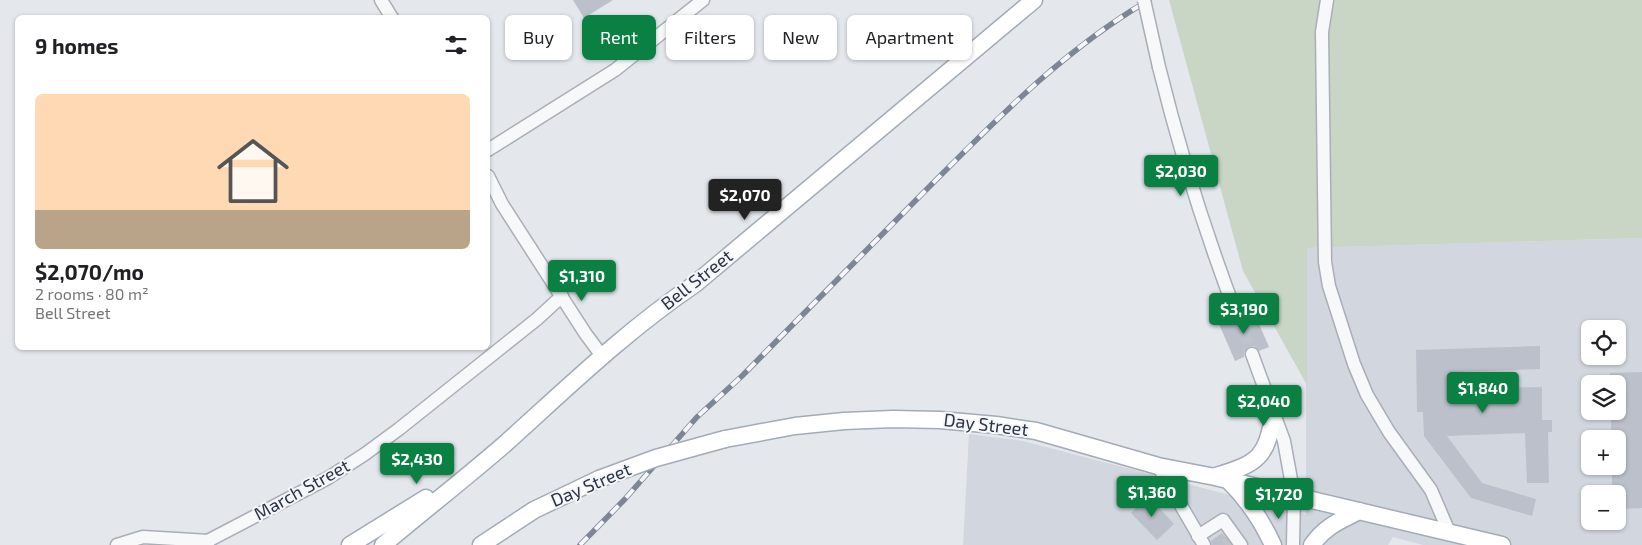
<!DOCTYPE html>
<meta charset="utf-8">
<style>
:root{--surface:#fff;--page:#f6f6f6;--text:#202124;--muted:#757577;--accent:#0b8043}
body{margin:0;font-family:"Exo 2",sans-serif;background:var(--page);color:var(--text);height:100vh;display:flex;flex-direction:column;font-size:19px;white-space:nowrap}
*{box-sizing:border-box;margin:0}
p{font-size:16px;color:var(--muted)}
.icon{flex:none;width:28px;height:28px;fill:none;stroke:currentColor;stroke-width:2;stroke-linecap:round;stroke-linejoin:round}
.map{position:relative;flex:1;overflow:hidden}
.side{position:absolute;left:15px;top:15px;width:475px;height:335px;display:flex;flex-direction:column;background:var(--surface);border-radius:8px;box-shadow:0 1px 4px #0004}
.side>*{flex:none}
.guide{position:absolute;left:505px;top:15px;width:475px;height:45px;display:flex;gap:10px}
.fabs{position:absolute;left:1581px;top:320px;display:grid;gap:10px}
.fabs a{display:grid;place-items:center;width:45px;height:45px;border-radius:8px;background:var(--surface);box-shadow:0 1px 4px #0004;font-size:25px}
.price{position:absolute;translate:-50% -42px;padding:0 11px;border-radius:5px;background:var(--accent);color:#fff;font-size:16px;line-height:32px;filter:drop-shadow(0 1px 2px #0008)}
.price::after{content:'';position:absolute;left:50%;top:30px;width:15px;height:11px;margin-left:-8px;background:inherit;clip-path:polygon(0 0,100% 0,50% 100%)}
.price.active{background:#222;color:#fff}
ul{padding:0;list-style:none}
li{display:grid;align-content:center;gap:10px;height:265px;padding:0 20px}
li span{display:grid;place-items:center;height:155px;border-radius:8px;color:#555}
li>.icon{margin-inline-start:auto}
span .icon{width:90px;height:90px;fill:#fffc;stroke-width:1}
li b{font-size:21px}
h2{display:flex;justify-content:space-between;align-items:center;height:60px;padding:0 20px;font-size:21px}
.pill{padding:0 18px;border-radius:8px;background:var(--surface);box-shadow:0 1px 4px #0004;font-size:18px;line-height:45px}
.pill.active{background:var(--accent);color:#fff}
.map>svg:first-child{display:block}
</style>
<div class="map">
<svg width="1642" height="545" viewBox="0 0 1642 545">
<rect width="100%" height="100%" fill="#e4e7ec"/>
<path fill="#d2d6de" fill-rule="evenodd" d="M1642 238V545H1423L1393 537 1388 545H963L969 434 1023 441 1306 515V248ZM1590 329H1618V356H1590ZM1590 384H1618V411H1590ZM1590 439H1618V466H1590ZM1590 494H1618V521H1590Z"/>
<polygon fill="#c9d6c5" points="1169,0 1642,0 1642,238 1307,248 1307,385 1243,271"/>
<g fill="#bbc0ca">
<polygon points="573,0 613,0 584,18"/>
<polygon points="1253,310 1269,347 1259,351 1254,346 1249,347 1244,352 1244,357 1235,361 1219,324 1230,319 1235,324 1240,323 1245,318 1245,313"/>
<polygon points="1540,346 1540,369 1457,372 1457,388 1542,387 1542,420 1552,420 1552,432 1548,432 1549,483 1527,483 1525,433 1447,436 1482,483 1536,499 1532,516 1471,498 1424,436 1423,412 1417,412 1416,350"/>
<polygon points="1642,372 1642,508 1618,509 1618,494 1612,494 1612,466 1618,466 1618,439 1611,439 1611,411 1618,411 1618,384 1610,384 1610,373"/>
<polygon points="1148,496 1174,524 1157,540 1131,513"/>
<polygon points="1222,533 1231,545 1212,545 1211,541"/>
</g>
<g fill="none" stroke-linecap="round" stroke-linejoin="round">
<g stroke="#bfc3cb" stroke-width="12" stroke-dasharray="12 6" stroke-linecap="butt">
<polyline points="1237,316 1252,354"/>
<polyline points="1225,545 1230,541"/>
</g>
<defs>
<g id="minor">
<polyline points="381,0 392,18"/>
<polyline points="1327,0 1322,32 1325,262 1329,286 1354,364 1367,395 1389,432 1431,490 1449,532"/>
<path d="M1159 67C1180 152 1206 235 1237 316"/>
<polyline points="488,150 615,70 703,0"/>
<polyline points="488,176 502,204 585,333 602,356"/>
<polyline points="1252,354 1284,441 1294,496 1293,545"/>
<polyline points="1158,466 1204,545"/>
<polyline points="1198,536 1223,520 1241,545"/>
<polyline points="117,545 143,537 209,541"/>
<polyline points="200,545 328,478 365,454 399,429 537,319 562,296"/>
</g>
<g id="major">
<polyline points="725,439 795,426 844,421 893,419 940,420 996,425 1036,431 1158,466 1215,477 1502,545"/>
<path d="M1216 476C1259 463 1266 458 1274 413"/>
<path d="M1229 481C1248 500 1262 521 1273 545"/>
<polyline points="350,545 426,498"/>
<path d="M383 545C423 511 466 478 506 443 567 388 627 330 695 284L1034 0"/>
<polyline points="481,545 534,510 599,479"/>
<path d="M1312 545C1325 526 1340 521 1359 511"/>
</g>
</defs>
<use href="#minor" stroke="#a9aeb7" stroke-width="15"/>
<use href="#major" stroke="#a3abb8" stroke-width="19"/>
<use href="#minor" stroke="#f7f8fa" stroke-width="12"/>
<use href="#major" stroke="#fff" stroke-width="16"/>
<defs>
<path id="rail" d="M580 545 625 499 697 417 742 376C803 314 864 253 925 191 995 121 1063 50 1149 0"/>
</defs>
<use href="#rail" stroke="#7d8696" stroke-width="5.5"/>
<use href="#rail" stroke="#f4f6f9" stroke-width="4" stroke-dasharray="11" stroke-linecap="butt"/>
<defs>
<polyline id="minor-bridge" points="1144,0 1159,67"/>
<polyline id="major-bridge" points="599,479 656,458 725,439"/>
</defs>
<use href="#minor-bridge" stroke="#a9aeb7" stroke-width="15" stroke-linecap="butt"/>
<use href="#major-bridge" stroke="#a3abb8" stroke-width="19" stroke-linecap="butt"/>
<use href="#minor-bridge" stroke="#f7f8fa" stroke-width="12"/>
<use href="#major-bridge" stroke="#fff" stroke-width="16"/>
</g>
<g text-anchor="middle" stroke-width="4" stroke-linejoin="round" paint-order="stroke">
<g font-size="18" fill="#2b3445" stroke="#f4f6f9">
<text transform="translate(697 280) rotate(-38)" y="6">Bell Street</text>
<text transform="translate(986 425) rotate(7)" y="6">Day Street</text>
<text transform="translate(591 485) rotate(-23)" y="6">Day Street</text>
<text transform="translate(302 490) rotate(-29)" y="6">March Street</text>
</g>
</g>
</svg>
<div class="fabs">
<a><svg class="icon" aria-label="locate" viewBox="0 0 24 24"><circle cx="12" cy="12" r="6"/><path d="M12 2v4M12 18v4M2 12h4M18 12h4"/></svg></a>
<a><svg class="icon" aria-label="layers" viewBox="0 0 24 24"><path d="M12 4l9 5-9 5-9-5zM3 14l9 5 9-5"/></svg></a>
<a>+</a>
<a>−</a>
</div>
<b class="price" style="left:1181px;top:197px">$2,030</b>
<b class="price active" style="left:745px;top:221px">$2,070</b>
<b class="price" style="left:582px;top:302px">$1,310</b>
<b class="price" style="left:1244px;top:335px">$3,190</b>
<b class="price" style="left:1483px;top:414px">$1,840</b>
<b class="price" style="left:1264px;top:427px">$2,040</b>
<b class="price" style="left:417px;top:485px">$2,430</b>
<b class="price" style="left:1152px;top:518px">$1,360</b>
<b class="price" style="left:1279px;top:520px">$1,720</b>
<div class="guide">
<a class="pill">Buy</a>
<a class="pill active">Rent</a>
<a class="pill">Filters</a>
<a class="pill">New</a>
<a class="pill">Apartment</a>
</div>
<section class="side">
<h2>9 homes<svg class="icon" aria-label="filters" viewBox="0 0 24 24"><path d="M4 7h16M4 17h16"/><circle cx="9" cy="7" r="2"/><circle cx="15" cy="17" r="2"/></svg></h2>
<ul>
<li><span style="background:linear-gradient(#ffd9b3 75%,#b9a48a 0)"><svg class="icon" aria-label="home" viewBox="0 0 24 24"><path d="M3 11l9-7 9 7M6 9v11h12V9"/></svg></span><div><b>$2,070/mo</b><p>2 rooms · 80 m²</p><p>Bell Street</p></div></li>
</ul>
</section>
</div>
